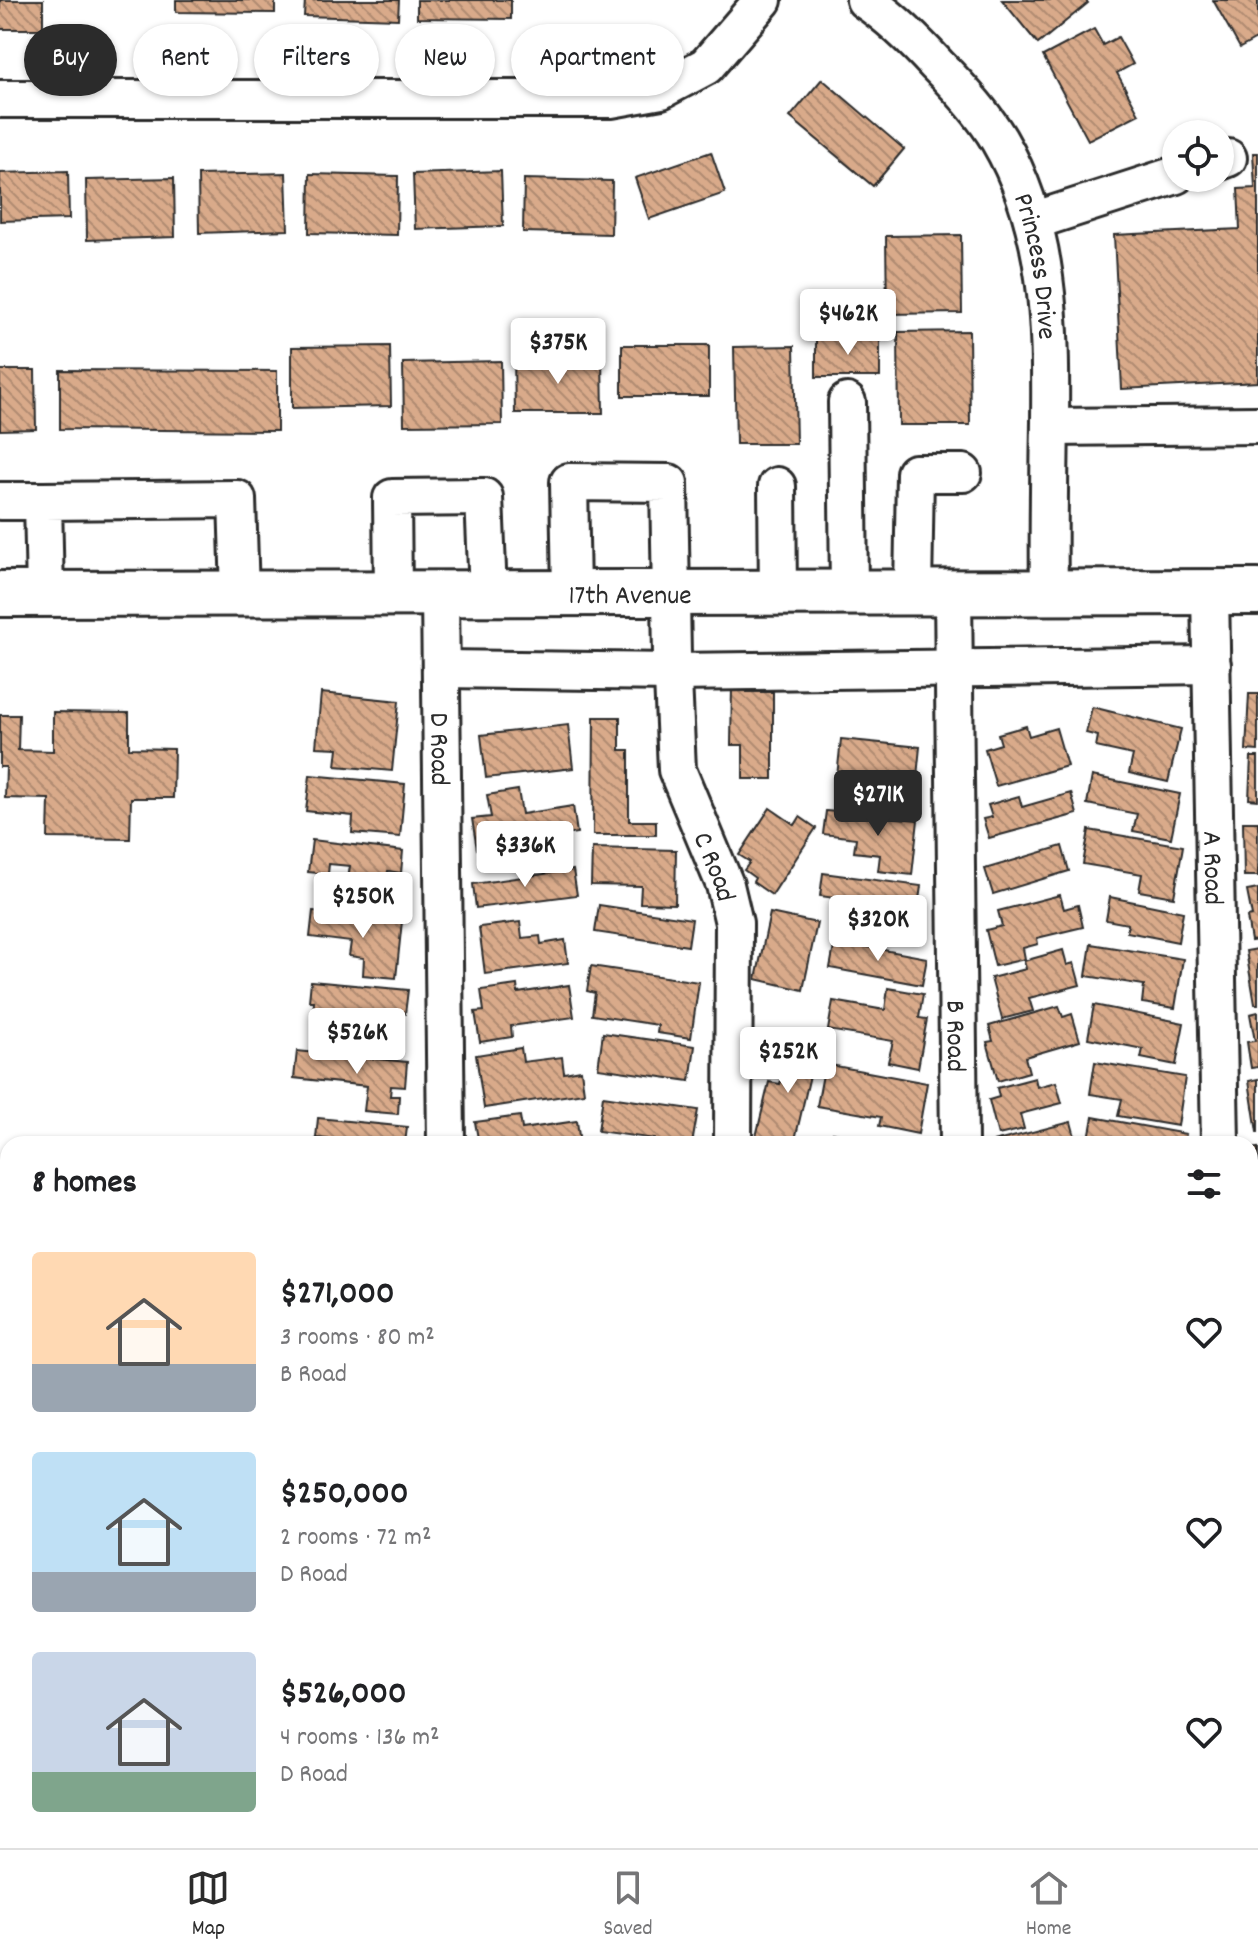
<!DOCTYPE html>
<meta charset="utf-8">
<style>
:root{--surface:#fff;--page:#f6f6f6;--text:#202124;--muted:#757577;--line:#e0e0e0;--accent:#2b2b2b}
body{margin:0;font-family:Dekko,sans-serif;background:var(--page);color:var(--text);height:100vh;display:flex;flex-direction:column;font-size:30px;white-space:nowrap}
*{box-sizing:border-box;margin:0}
p{font-size:26px;color:var(--muted)}
.icon{flex:none;width:44px;height:44px;fill:none;stroke:currentColor;stroke-width:2;stroke-linecap:round;stroke-linejoin:round}
.map{position:relative;flex:1;overflow:hidden}
.drawer{position:absolute;left:0px;top:1136px;width:1258px;height:712px;display:flex;flex-direction:column;background:var(--surface);border-radius:24px 24px 0 0;box-shadow:0 2px 6px #0004}
.drawer>*{flex:none}
.banner{position:absolute;left:24px;top:24px;width:800px;height:72px;display:flex;gap:16px}
.fabs{position:absolute;left:1162px;top:120px;display:grid;gap:16px}
.fabs a{display:grid;place-items:center;width:72px;height:72px;border-radius:50%;background:var(--surface);box-shadow:0 2px 6px #0004;font-size:40px}
.price{position:absolute;translate:-50% -68px;padding:0 18px;border-radius:8px;background:#fff;color:#222;font-size:26px;line-height:52px;filter:drop-shadow(0 2px 4px #0008)}
.price::after{content:'';position:absolute;left:50%;top:48px;width:24px;height:18px;margin-left:-12px;background:inherit;clip-path:polygon(0 0,100% 0,50% 100%)}
.price.active{background:var(--accent);color:#fff}
ul{padding:0;list-style:none}
li{display:flex;align-items:center;gap:24px;height:200px;padding:0 32px}
li span{display:grid;place-items:center;flex:none;width:224px;height:160px;border-radius:8px;color:#555}
li>.icon{margin-inline-start:auto}
span .icon{width:96px;height:96px;fill:#fffc;stroke-width:1}
li b{font-size:34px}
h2{display:flex;justify-content:space-between;align-items:center;height:96px;padding:0 32px;font-size:34px}
.tag{padding:0 28px;border-radius:36px;background:var(--surface);box-shadow:0 2px 6px #0004;font-size:28px;line-height:72px}
.tag.active{background:var(--accent);color:#fff}
.tabs{display:flex;justify-content:space-around;align-items:center;height:112px;border-top:2px solid var(--line);background:var(--surface);font-size:22px;color:var(--muted)}
.tabs a{display:grid;justify-items:center;gap:4px}
.tabs .active{color:var(--accent)}
.map>svg:first-child{display:block}
</style>
<div class="map">
<svg width="1258" height="1848" viewBox="0 0 1258 1848">
<defs>
<pattern id="building-back-hatch" width="6" height="6" patternUnits="userSpaceOnUse" patternTransform="scale(2)"><rect width="6" height="6" fill="#d9aa8a"/><path d="M-1 5l2 2M0 0l6 6M5-1l2 2" fill="none" stroke="#b08b71"/></pattern>
</defs>
<rect width="100%" height="100%" fill="#fff"/>
<filter id="ink" filterUnits="userSpaceOnUse"><feTurbulence type="fractalNoise" baseFrequency=".0125" numOctaves="2"/><feDisplacementMap in="SourceGraphic" scale="16" xChannelSelector="R" yChannelSelector="G"/><feConvolveMatrix kernelMatrix="1 2 1 2 8 2 1 2 1" color-interpolation-filters="sRGB"/></filter>
<g filter="url(#ink)">
<g fill="url(#building-back-hatch)" stroke="#2b2b2b" stroke-width="2">
<rect x="0" y="0" width="43" height="29"/>
<polygon points="176,0 275,0 275,13 176,12"/>
<polygon points="305,0 399,0 398,19 304,16"/>
<polygon points="417,0 511,0 511,19 417,18"/>
<polygon points="1002,0 1085,0 1088,3 1038,44"/>
<polygon points="1213,0 1258,0 1258,38 1240,48"/>
<polygon points="1094,29 1103,45 1118,37 1133,64 1117,73 1139,114 1088,140 1043,56"/>
<polygon points="822,79 904,149 873,186 790,117"/>
<polygon points="711,152 725,193 649,219 635,178"/>
<polygon points="1253,153 1258,153 1258,382 1122,389 1114,235 1240,229 1238,189 1255,188"/>
<polygon points="68,171 69,219 0,221 0,173"/>
<polygon points="501,171 503,226 415,229 413,174"/>
<polygon points="286,173 288,230 199,233 198,175"/>
<polygon points="310,174 398,176 397,235 309,233"/>
<polygon points="174,178 175,237 87,240 86,180"/>
<polygon points="524,179 612,181 611,234 523,232"/>
<polygon points="961,235 962,313 887,314 886,236"/>
<polygon points="969,331 970,425 899,425 898,332"/>
<rect x="816" y="337" width="64" height="40"/>
<rect x="622" y="345" width="87" height="51"/>
<polygon points="390,346 391,406 292,408 292,347"/>
<polygon points="794,346 796,444 736,444 734,347"/>
<polygon points="514,358 602,358 603,413 515,413"/>
<polygon points="501,361 502,424 404,425 403,363"/>
<polygon points="0,370 35,370 36,429 0,430"/>
<polygon points="60,370 277,371 277,431 60,429"/>
<polygon points="732,686 747,686 747,692 773,692 773,779 743,779 743,745 731,745"/>
<polygon points="321,693 399,701 392,771 336,766 338,748 316,747"/>
<polygon points="1249,694 1258,694 1258,751 1246,750"/>
<polygon points="1092,707 1181,729 1168,782 1129,773 1133,755 1096,747 1098,736 1086,733"/>
<polygon points="53,712 129,713 129,748 174,749 173,798 131,798 130,839 48,838 49,799 5,798 6,767 0,767 0,715 19,715 18,750 53,751"/>
<polygon points="594,717 620,717 620,750 629,750 629,821 656,821 656,835 593,835"/>
<polygon points="568,725 573,768 486,778 481,735"/>
<polygon points="1026,726 1029,736 1056,728 1067,766 996,786 985,749 1001,744 998,734"/>
<polygon points="841,739 920,747 913,815 849,808 851,788 836,786"/>
<polygon points="1251,757 1258,757 1258,800 1249,799"/>
<polygon points="310,775 405,784 400,837 352,833 353,816 306,811"/>
<polygon points="1092,776 1180,794 1171,838 1133,831 1137,814 1087,804"/>
<polygon points="518,790 522,814 573,806 577,833 477,849 472,819 491,817 487,795"/>
<polygon points="1071,793 1077,814 989,838 983,819 992,817 988,805 1019,796 1022,807"/>
<polygon points="770,808 795,825 800,817 816,828 772,895 753,882 755,878 744,870 750,862 739,855"/>
<polygon points="826,811 918,820 912,875 878,871 880,855 854,852 856,838 823,834"/>
<polygon points="1243,822 1258,822 1258,876 1244,876"/>
<polygon points="1089,830 1183,846 1174,897 1139,891 1142,874 1083,864"/>
<polygon points="312,840 403,851 401,873 388,871 386,882 394,883 392,901 357,896 359,881 348,879 350,866 329,864 328,874 308,872"/>
<polygon points="1062,846 1069,871 993,894 985,869"/>
<polygon points="592,848 676,850 675,904 640,903 641,886 591,885"/>
<polygon points="573,870 577,895 476,908 473,884"/>
<polygon points="823,873 921,886 913,942 874,937 877,920 840,915 842,899 820,896"/>
<polygon points="1258,889 1258,940 1251,941 1247,917 1252,916 1247,891"/>
<polygon points="1060,895 1064,909 1078,905 1083,927 1037,938 1038,944 1023,948 1025,959 995,966 986,930 1002,926 998,911"/>
<polygon points="1110,897 1183,912 1178,942 1127,932 1128,924 1106,920"/>
<polygon points="599,905 692,919 688,946 595,932"/>
<polygon points="313,911 402,921 396,978 363,975 364,958 349,956 351,942 310,937"/>
<polygon points="770,913 817,923 803,990 756,979"/>
<polygon points="520,922 522,938 540,936 541,944 565,940 568,963 485,974 479,927"/>
<polygon points="835,941 927,958 922,985 830,968"/>
<polygon points="1091,944 1183,959 1175,1008 1142,1003 1144,985 1086,976"/>
<polygon points="1258,949 1258,1004 1255,1004 1246,951"/>
<polygon points="1063,950 1067,965 1074,963 1080,985 1029,998 1033,1011 1002,1019 991,978 1026,969 1024,961"/>
<polygon points="591,966 699,982 691,1038 657,1033 658,1025 592,1015 595,993 587,991"/>
<polygon points="311,981 408,990 405,1014 396,1013 393,1045 363,1042 365,1025 313,1020 314,1001 309,1001"/>
<polygon points="517,985 518,993 569,985 574,1017 511,1026 512,1037 480,1042 475,1012 484,1011 481,990"/>
<polygon points="888,988 923,994 919,1018 927,1019 918,1068 888,1062 893,1041 828,1030 833,1001 885,1010"/>
<polygon points="1094,1005 1184,1023 1176,1065 1141,1058 1143,1049 1088,1038"/>
<polygon points="1059,1006 1063,1017 1072,1014 1080,1041 1025,1057 1029,1072 998,1081 987,1042 993,1041 989,1026"/>
<polygon points="1258,1012 1258,1067 1251,1068 1247,1042 1255,1041 1250,1014"/>
<polygon points="603,1033 695,1046 690,1081 598,1068"/>
<polygon points="792,1035 818,1041 794,1144 755,1141 769,1082 780,1084"/>
<polygon points="521,1048 523,1062 562,1057 564,1073 581,1070 584,1093 484,1108 476,1055"/>
<polygon points="297,1051 407,1062 405,1087 391,1086 390,1096 399,1096 398,1114 364,1111 367,1086 294,1078"/>
<polygon points="1095,1062 1185,1077 1178,1126 1118,1116 1122,1099 1090,1094"/>
<polygon points="825,1064 927,1083 918,1134 879,1126 881,1117 817,1106"/>
<polygon points="1035,1078 1037,1087 1056,1082 1062,1103 1020,1114 1024,1129 998,1135 989,1100 999,1097 997,1088"/>
<polygon points="1258,1079 1258,1132 1257,1132 1249,1081"/>
<polygon points="603,1096 698,1110 692,1144 655,1144 655,1139 598,1131"/>
<polygon points="520,1116 522,1129 577,1121 580,1144 479,1144 475,1122"/>
<polygon points="1093,1117 1186,1134 1184,1144 1088,1144"/>
<polygon points="318,1118 407,1127 405,1144 360,1144 360,1142 316,1138"/>
<polygon points="1071,1122 1077,1144 993,1142"/>
<polygon points="833,1133 893,1144 831,1144"/>
<polygon points="1258,1148 1258,1200 1252,1201 1250,1149"/>
<rect x="0" y="1206" width="8" height="61"/>
<polygon points="1258,1211 1258,1265 1250,1212"/>
<polygon points="1258,1307 1258,1327 1255,1328 1251,1308"/>
<polygon points="1258,1371 1258,1392 1254,1393 1250,1373"/>
<polygon points="1258,1436 1258,1459 1255,1460 1251,1437"/>
<rect x="0" y="1533" width="8" height="48"/>
<polygon points="1258,1606 1258,1639 1253,1607"/>
<polygon points="187,1840 252,1840 251,1848 187,1848"/>
</g>
<g fill="none" stroke-linecap="round" stroke-linejoin="round">
<defs>
<g id="minor">
<path id="s1" d="M865 0C892 18 915 41 937 65 959 87 983 113 999 140 1050 227 1051 325 1050 422 1049 479 1048 536 1049 592"/>
<polyline points="0,99 611,99 661,90 706,66 763,0"/>
<polyline points="1220,161 1228,158"/>
<polyline points="1033,221 1176,175"/>
<polyline points="847,402 849,592"/>
<polyline points="1050,427 1258,425"/>
<polyline points="777,486 778,593"/>
<polyline points="0,501 43,501"/>
<polyline points="913,592 915,473 963,473"/>
<path id="s2" d="M953 592 959 1144"/>
<path id="s3" d="M1210 592 1220 1144"/>
<polyline points="393,593 392,498 484,497 488,593"/>
<path id="s4" d="M440 593 446 1144"/>
<path id="s5" d="M571 593 569 482 669 483 672 656 677 770 725 885 734 923 733 1144"/>
<polyline points="45,594 43,501 237,499 240,594"/>
<polyline points="442,669 673,672 1212,665"/>
<polyline points="0,1666 8,1666"/>
<polyline points="328,1840 328,1848"/>
<polyline points="1012,1840 1012,1848"/>
</g>
<g id="major">
<path id="s6" d="M0 594 1258 592"/>
</g>
</defs>
<use href="#minor" stroke="#2b2b2b" stroke-width="42"/>
<use href="#major" stroke="#2b2b2b" stroke-width="50"/>
<use href="#minor" stroke="#fff" stroke-width="36"/>
<use href="#major" stroke="#fff" stroke-width="44"/>
</g>
</g>
<g text-anchor="middle" stroke-width="6" stroke-linejoin="round" paint-order="stroke">
<g font-size="28" fill="#2b2b2b" stroke="#fff">
<text dy="10" stroke="none"><textPath href="#s1" startOffset="328">Princess Drive</textPath></text>
<text dy="10" stroke="none"><textPath href="#s6" startOffset="630">17th Avenue</textPath></text>
<text dy="10" stroke="none"><textPath href="#s4" startOffset="156">D Road</textPath></text>
<text dy="10" stroke="none"><textPath href="#s5" startOffset="602">C Road</textPath></text>
<text dy="10" stroke="none"><textPath href="#s3" startOffset="276">A Road</textPath></text>
<text dy="10" stroke="none"><textPath href="#s2" startOffset="444">B Road</textPath></text>
</g>
</g>
</svg>
<div class="fabs">
<a><svg class="icon" aria-label="locate" viewBox="0 0 24 24"><circle cx="12" cy="12" r="6"/><path d="M12 2v4M12 18v4M2 12h4M18 12h4"/></svg></a>
</div>
<b class="price" style="left:848px;top:357px">$462K</b>
<b class="price" style="left:558px;top:386px">$375K</b>
<b class="price active" style="left:878px;top:838px">$271K</b>
<b class="price" style="left:525px;top:889px">$336K</b>
<b class="price" style="left:363px;top:940px">$250K</b>
<b class="price" style="left:878px;top:963px">$320K</b>
<b class="price" style="left:357px;top:1076px">$526K</b>
<b class="price" style="left:788px;top:1095px">$252K</b>
<div class="banner">
<a class="tag active">Buy</a>
<a class="tag">Rent</a>
<a class="tag">Filters</a>
<a class="tag">New</a>
<a class="tag">Apartment</a>
</div>
<section class="drawer">
<h2>8 homes<svg class="icon" aria-label="filters" viewBox="0 0 24 24"><path d="M4 7h16M4 17h16"/><circle cx="9" cy="7" r="2"/><circle cx="15" cy="17" r="2"/></svg></h2>
<ul>
<li><span style="background:linear-gradient(#ffd9b3 70%,#9aa5b1 0)"><svg class="icon" aria-label="home" viewBox="0 0 24 24"><path d="M3 11l9-7 9 7M6 9v11h12V9"/></svg></span><div><b>$271,000</b><p>3 rooms · 80 m²</p><p>B Road</p></div><svg class="icon" aria-label="heart" viewBox="0 0 24 24"><path d="M12 20l-8-8c-3-5 5-10 8-4 3-6 11-1 8 4z"/></svg></li>
<li><span style="background:linear-gradient(#bfe0f5 75%,#9aa5b1 0)"><svg class="icon" aria-label="home" viewBox="0 0 24 24"><path d="M3 11l9-7 9 7M6 9v11h12V9"/></svg></span><div><b>$250,000</b><p>2 rooms · 72 m²</p><p>D Road</p></div><svg class="icon" aria-label="heart" viewBox="0 0 24 24"><path d="M12 20l-8-8c-3-5 5-10 8-4 3-6 11-1 8 4z"/></svg></li>
<li><span style="background:linear-gradient(#c9d6e8 75%,#7fa58c 0)"><svg class="icon" aria-label="home" viewBox="0 0 24 24"><path d="M3 11l9-7 9 7M6 9v11h12V9"/></svg></span><div><b>$526,000</b><p>4 rooms · 136 m²</p><p>D Road</p></div><svg class="icon" aria-label="heart" viewBox="0 0 24 24"><path d="M12 20l-8-8c-3-5 5-10 8-4 3-6 11-1 8 4z"/></svg></li>
</ul>
</section>
</div>
<nav class="tabs">
<a class="active"><svg class="icon" aria-label="map" viewBox="0 0 24 24"><path d="M3 6l6-2 6 2 6-2v14l-6 2-6-2-6 2zM9 4v14M15 6v14"/></svg>Map</a>
<a><svg class="icon" aria-label="saved" viewBox="0 0 24 24"><path d="M7 4h10v16l-5-4-5 4z"/></svg>Saved</a>
<a><svg class="icon" aria-label="home" viewBox="0 0 24 24"><path d="M3 11l9-7 9 7M6 9v11h12V9"/></svg>Home</a>
</nav>
